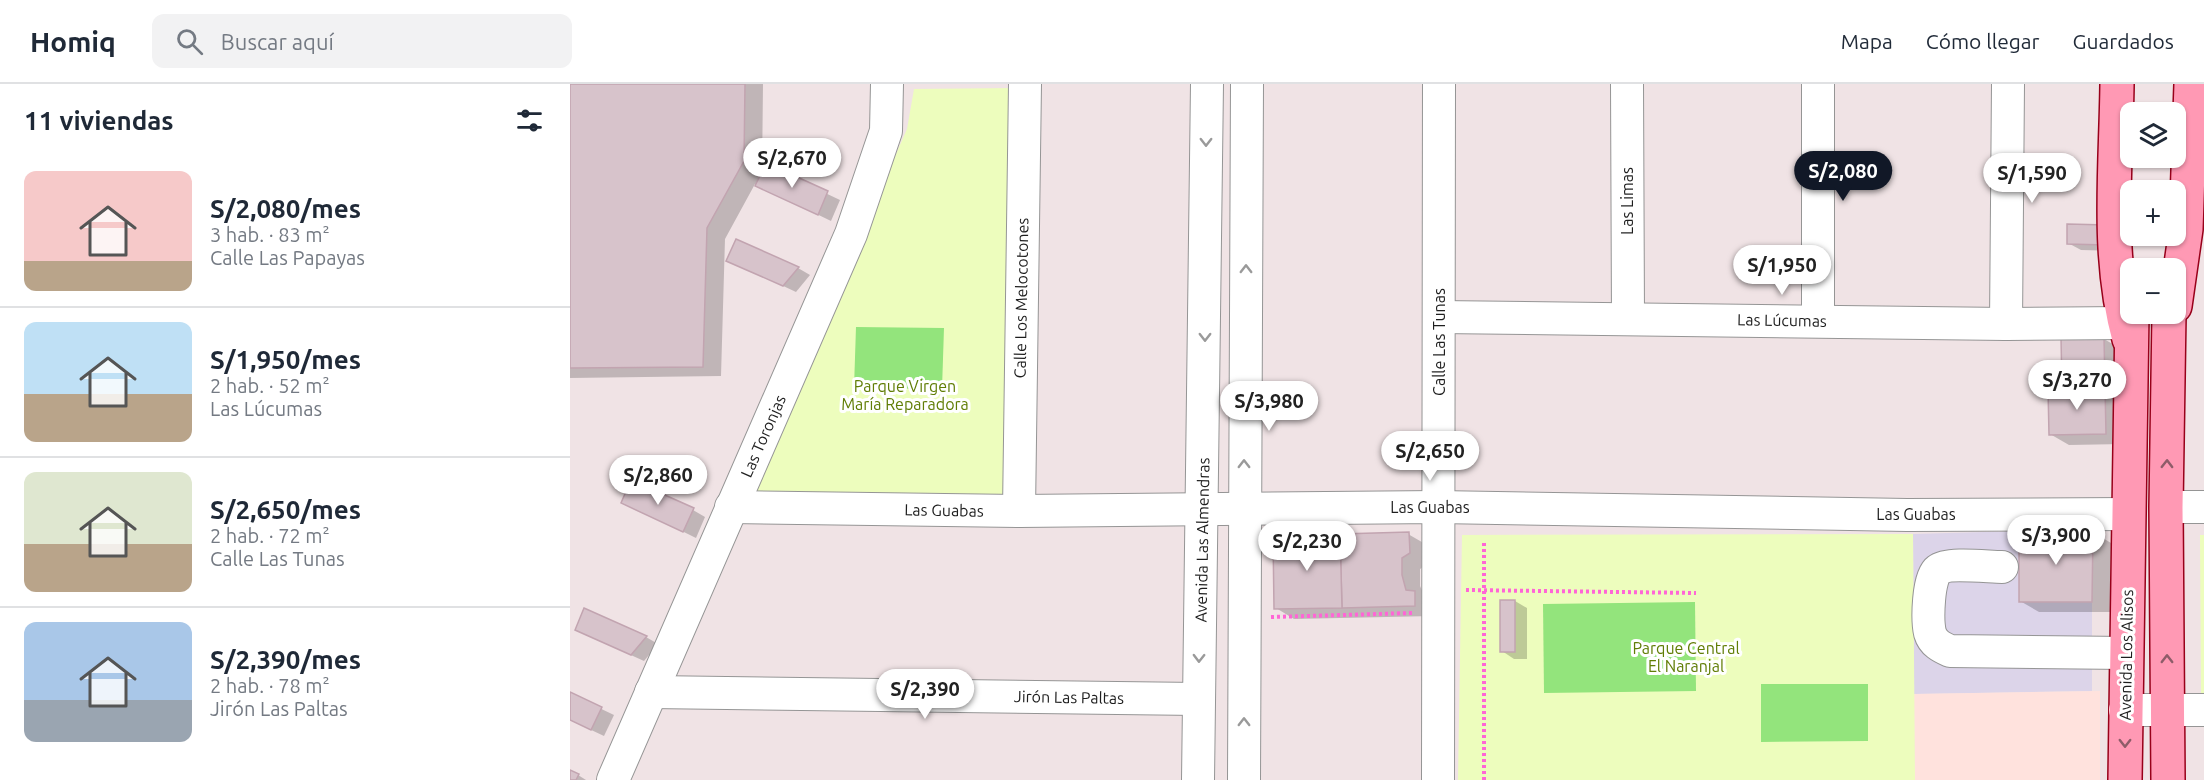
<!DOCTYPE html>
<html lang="es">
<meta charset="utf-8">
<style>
:root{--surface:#fff;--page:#f2f2f3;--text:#1f2937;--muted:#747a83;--line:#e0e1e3;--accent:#111827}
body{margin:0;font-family:Ubuntu,sans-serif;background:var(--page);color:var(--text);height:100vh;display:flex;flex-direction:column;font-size:22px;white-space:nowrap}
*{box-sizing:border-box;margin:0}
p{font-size:20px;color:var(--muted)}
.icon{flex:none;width:33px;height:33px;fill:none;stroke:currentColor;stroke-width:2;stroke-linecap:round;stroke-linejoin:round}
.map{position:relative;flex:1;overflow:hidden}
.sheet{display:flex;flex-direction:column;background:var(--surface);width:570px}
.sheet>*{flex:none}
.buttons{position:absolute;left:1550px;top:18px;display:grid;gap:12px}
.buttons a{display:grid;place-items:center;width:66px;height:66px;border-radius:12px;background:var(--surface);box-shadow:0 2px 4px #0004;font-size:30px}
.price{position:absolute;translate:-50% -51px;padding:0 14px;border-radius:21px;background:#fff;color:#222;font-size:20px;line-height:39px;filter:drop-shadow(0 2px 3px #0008)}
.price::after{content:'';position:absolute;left:50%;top:36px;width:18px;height:14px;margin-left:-9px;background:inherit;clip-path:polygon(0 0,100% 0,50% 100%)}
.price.on{background:var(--accent);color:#fff}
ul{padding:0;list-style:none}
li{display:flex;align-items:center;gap:18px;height:150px;padding:0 24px}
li+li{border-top:2px solid var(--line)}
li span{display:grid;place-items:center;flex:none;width:168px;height:120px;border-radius:12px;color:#555}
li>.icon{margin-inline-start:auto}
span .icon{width:72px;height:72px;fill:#fffc;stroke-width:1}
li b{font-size:26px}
h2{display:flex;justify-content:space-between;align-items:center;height:72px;padding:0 24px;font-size:26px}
header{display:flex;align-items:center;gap:36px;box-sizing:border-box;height:84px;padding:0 30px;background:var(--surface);border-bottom:2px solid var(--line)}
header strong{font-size:28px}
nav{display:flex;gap:33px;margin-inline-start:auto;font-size:21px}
.search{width:420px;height:54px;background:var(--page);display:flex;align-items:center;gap:15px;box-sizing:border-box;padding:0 21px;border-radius:12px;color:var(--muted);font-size:22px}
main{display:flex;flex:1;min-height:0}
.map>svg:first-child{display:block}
</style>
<header>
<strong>Homiq</strong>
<div class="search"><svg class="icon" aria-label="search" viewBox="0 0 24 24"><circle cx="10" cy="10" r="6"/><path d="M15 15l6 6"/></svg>Buscar aquí</div>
<nav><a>Mapa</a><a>Cómo llegar</a><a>Guardados</a></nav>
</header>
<main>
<section class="sheet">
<h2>11 viviendas<svg class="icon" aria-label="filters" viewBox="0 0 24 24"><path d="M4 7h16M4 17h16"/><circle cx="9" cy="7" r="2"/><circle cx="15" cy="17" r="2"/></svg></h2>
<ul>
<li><span style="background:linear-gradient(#f6c9c9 75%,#b9a48a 0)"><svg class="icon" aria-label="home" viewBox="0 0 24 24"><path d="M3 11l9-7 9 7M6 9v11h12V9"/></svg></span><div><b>S/2,080/mes</b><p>3 hab. · 83 m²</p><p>Calle Las Papayas</p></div></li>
<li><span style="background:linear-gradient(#bfe0f5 60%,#b9a48a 0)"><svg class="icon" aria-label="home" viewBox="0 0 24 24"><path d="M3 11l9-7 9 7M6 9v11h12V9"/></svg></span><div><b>S/1,950/mes</b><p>2 hab. · 52 m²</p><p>Las Lúcumas</p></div></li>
<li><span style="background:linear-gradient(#dfe7d0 60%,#b9a48a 0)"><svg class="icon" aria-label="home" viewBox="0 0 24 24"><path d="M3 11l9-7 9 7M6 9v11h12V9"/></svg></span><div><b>S/2,650/mes</b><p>2 hab. · 72 m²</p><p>Calle Las Tunas</p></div></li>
<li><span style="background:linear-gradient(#a9c7e8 65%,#9aa5b1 0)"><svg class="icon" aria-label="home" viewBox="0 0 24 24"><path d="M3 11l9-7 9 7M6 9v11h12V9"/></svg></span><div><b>S/2,390/mes</b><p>2 hab. · 78 m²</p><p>Jirón Las Paltas</p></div></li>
</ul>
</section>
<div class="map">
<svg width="1634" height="696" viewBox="0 0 1634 696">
<rect width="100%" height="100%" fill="#f0e3e5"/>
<polygon fill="#dcd4e9" points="1449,447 1449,518 1522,518 1522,607 1344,610 1343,450"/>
<polygon fill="#ffe2dd" points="1530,607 1530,696 1345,696 1344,610"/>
<g fill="#edfdbd">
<polygon points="446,4 440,417 174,416 337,45 344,5"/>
<polygon points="1343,450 1345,696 888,696 892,451"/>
<polygon points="1630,451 1634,451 1634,610 1631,610"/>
</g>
<g fill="#93e47c">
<polygon points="286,243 374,244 372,305 284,304"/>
<polygon points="1125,518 1126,607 974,609 973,520"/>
<polygon points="1191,600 1298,600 1298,657 1191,658"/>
</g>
<g fill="#0003">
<polygon points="0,0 193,0 192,90 196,81 270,116 261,137 185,100 155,155 151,292 0,294"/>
<polygon points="1536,142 1549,167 1511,166 1498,159"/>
<polygon points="158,176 228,184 240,191 226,208"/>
<polygon points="1534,255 1546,262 1554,360 1499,361 1480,350 1498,306 1494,303"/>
<polygon points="53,418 123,426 135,433 126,454"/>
<polygon points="1523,448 1541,459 1540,528 1469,528 1450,517"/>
<polygon points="838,450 857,461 858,480 850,485 850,502 863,532 724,535 706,524"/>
<polygon points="945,517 957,524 957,575 944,575 932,567"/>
<polygon points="19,552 76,553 88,560 74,577"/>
<polygon points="0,610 44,631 34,652 0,636"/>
<polygon points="0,688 8,691 16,696 0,696"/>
</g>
<g fill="#d7c3cb" stroke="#c2a4b0" stroke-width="1.5">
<polygon points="0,0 175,0 174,77 137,144 133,283 0,284"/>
<polygon points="196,79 258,107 248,131 185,102"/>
<polygon points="1497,140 1537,141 1537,161 1497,160"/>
<polygon points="166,155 229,183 213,202 156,177"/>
<polygon points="1534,253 1535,303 1492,304 1491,254"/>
<polygon points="1535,303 1536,350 1479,351 1478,305"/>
<polygon points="61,396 124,424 113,448 51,419"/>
<polygon points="1449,447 1523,447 1522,518 1449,518"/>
<polygon points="839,448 840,469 832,474 832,491 836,506 845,507 845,522 772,524 770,450"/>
<polygon points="770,450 772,524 704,525 703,452"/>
<rect x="930" y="516" width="15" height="52"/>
<polygon points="14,524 77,552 61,571 5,546"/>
<polygon points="0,608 32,623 21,646 0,636"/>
<polygon points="0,686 9,690 6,696 0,696"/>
</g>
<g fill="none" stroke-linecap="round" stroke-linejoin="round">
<defs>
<g id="minor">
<polyline points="1057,0 1058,234"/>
<polyline points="869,233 1436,240 1555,239"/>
<polyline points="1248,237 1248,0"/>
<polyline points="1436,240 1438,0"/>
<polyline points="161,423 449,427 868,423 1337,431 1559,430"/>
<polyline points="1596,423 1634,423"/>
<polyline points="449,427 455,0"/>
<path d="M1432 483C1418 483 1378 478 1368 486 1358 493 1357 536 1360 549 1363 559 1371 563 1380 567L1556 569"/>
<polyline points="81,608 628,615"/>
<polyline points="1555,626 1634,626"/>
<polyline points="43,696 281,150 316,47 317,0"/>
<polyline points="628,696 637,0"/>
<polyline points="674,696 677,0"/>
<polyline points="868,696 869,0"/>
</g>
<g id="major">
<path d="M1547 0C1546 84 1536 173 1559 255"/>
<polyline points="1605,222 1616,145 1621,0"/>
<polyline points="1555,696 1562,230"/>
<polyline points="1598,696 1596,423 1599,230"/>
</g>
</defs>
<use href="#minor" stroke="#959595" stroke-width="34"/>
<use href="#major" stroke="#98001a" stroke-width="36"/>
<g stroke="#ff65d6" stroke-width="4" stroke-dasharray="3 3" stroke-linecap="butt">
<polyline points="896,506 1126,509"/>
<polyline points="701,533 843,529"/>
<polyline points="914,696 914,459"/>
</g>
<use href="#minor" stroke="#fff" stroke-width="32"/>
<use href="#major" stroke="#ff99b4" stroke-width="33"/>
</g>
<defs><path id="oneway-chevron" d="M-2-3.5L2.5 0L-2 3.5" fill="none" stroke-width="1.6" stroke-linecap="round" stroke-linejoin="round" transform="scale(1.5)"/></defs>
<g stroke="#9a9a9a">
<use href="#oneway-chevron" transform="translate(636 58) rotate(90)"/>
<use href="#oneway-chevron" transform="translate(676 185) rotate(-90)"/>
<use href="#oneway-chevron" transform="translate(635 253) rotate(90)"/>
<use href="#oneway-chevron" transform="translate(674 380) rotate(-90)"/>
<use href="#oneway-chevron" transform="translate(629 574) rotate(91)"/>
<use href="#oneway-chevron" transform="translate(674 638) rotate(-90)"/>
</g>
<g stroke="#8e5c69">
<use href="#oneway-chevron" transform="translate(1597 380) rotate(-89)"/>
<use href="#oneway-chevron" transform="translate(1597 575) rotate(-90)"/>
<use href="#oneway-chevron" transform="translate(1555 659) rotate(90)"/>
</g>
<g text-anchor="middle" stroke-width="6" stroke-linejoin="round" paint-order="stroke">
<g font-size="16" fill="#1e1e1e" stroke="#fff">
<text transform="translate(1057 117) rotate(-90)" y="6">Las Limas</text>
<text transform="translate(451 214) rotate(-89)" y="6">Calle Los Melocotones</text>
<text transform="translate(1212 236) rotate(1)" y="6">Las Lúcumas</text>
<text transform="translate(869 258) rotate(-90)" y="6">Calle Las Tunas</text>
<text transform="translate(193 352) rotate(-66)" y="6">Las Toronjas</text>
<text x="860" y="429">Las Guabas</text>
<text transform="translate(374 426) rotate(1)" y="6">Las Guabas</text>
<text x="1346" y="436">Las Guabas</text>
<text transform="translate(632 456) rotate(-89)" y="6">Avenida Las Almendras</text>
<text transform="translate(1556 571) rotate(-89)" y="6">Avenida Los Alisos</text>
<text transform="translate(499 613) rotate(1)" y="6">Jirón Las Paltas</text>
</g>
<g font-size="16" fill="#607d05" stroke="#fff">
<text x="335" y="308">Parque Virgen<tspan x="335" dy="18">María Reparadora</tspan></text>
<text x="1116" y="570">Parque Central<tspan x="1116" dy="18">El Naranjal</tspan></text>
</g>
</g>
</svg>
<div class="buttons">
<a><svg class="icon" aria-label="layers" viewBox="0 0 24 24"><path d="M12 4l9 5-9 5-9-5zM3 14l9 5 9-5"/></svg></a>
<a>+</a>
<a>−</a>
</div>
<b class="price" style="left:222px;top:105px">S/2,670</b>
<b class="price on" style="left:1273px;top:118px">S/2,080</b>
<b class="price" style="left:1462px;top:120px">S/1,590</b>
<b class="price" style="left:1212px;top:212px">S/1,950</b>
<b class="price" style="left:1507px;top:327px">S/3,270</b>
<b class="price" style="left:699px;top:348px">S/3,980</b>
<b class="price" style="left:860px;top:398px">S/2,650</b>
<b class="price" style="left:88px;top:422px">S/2,860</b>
<b class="price" style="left:1486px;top:482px">S/3,900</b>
<b class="price" style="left:737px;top:488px">S/2,230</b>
<b class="price" style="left:355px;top:636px">S/2,390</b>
</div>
</main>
